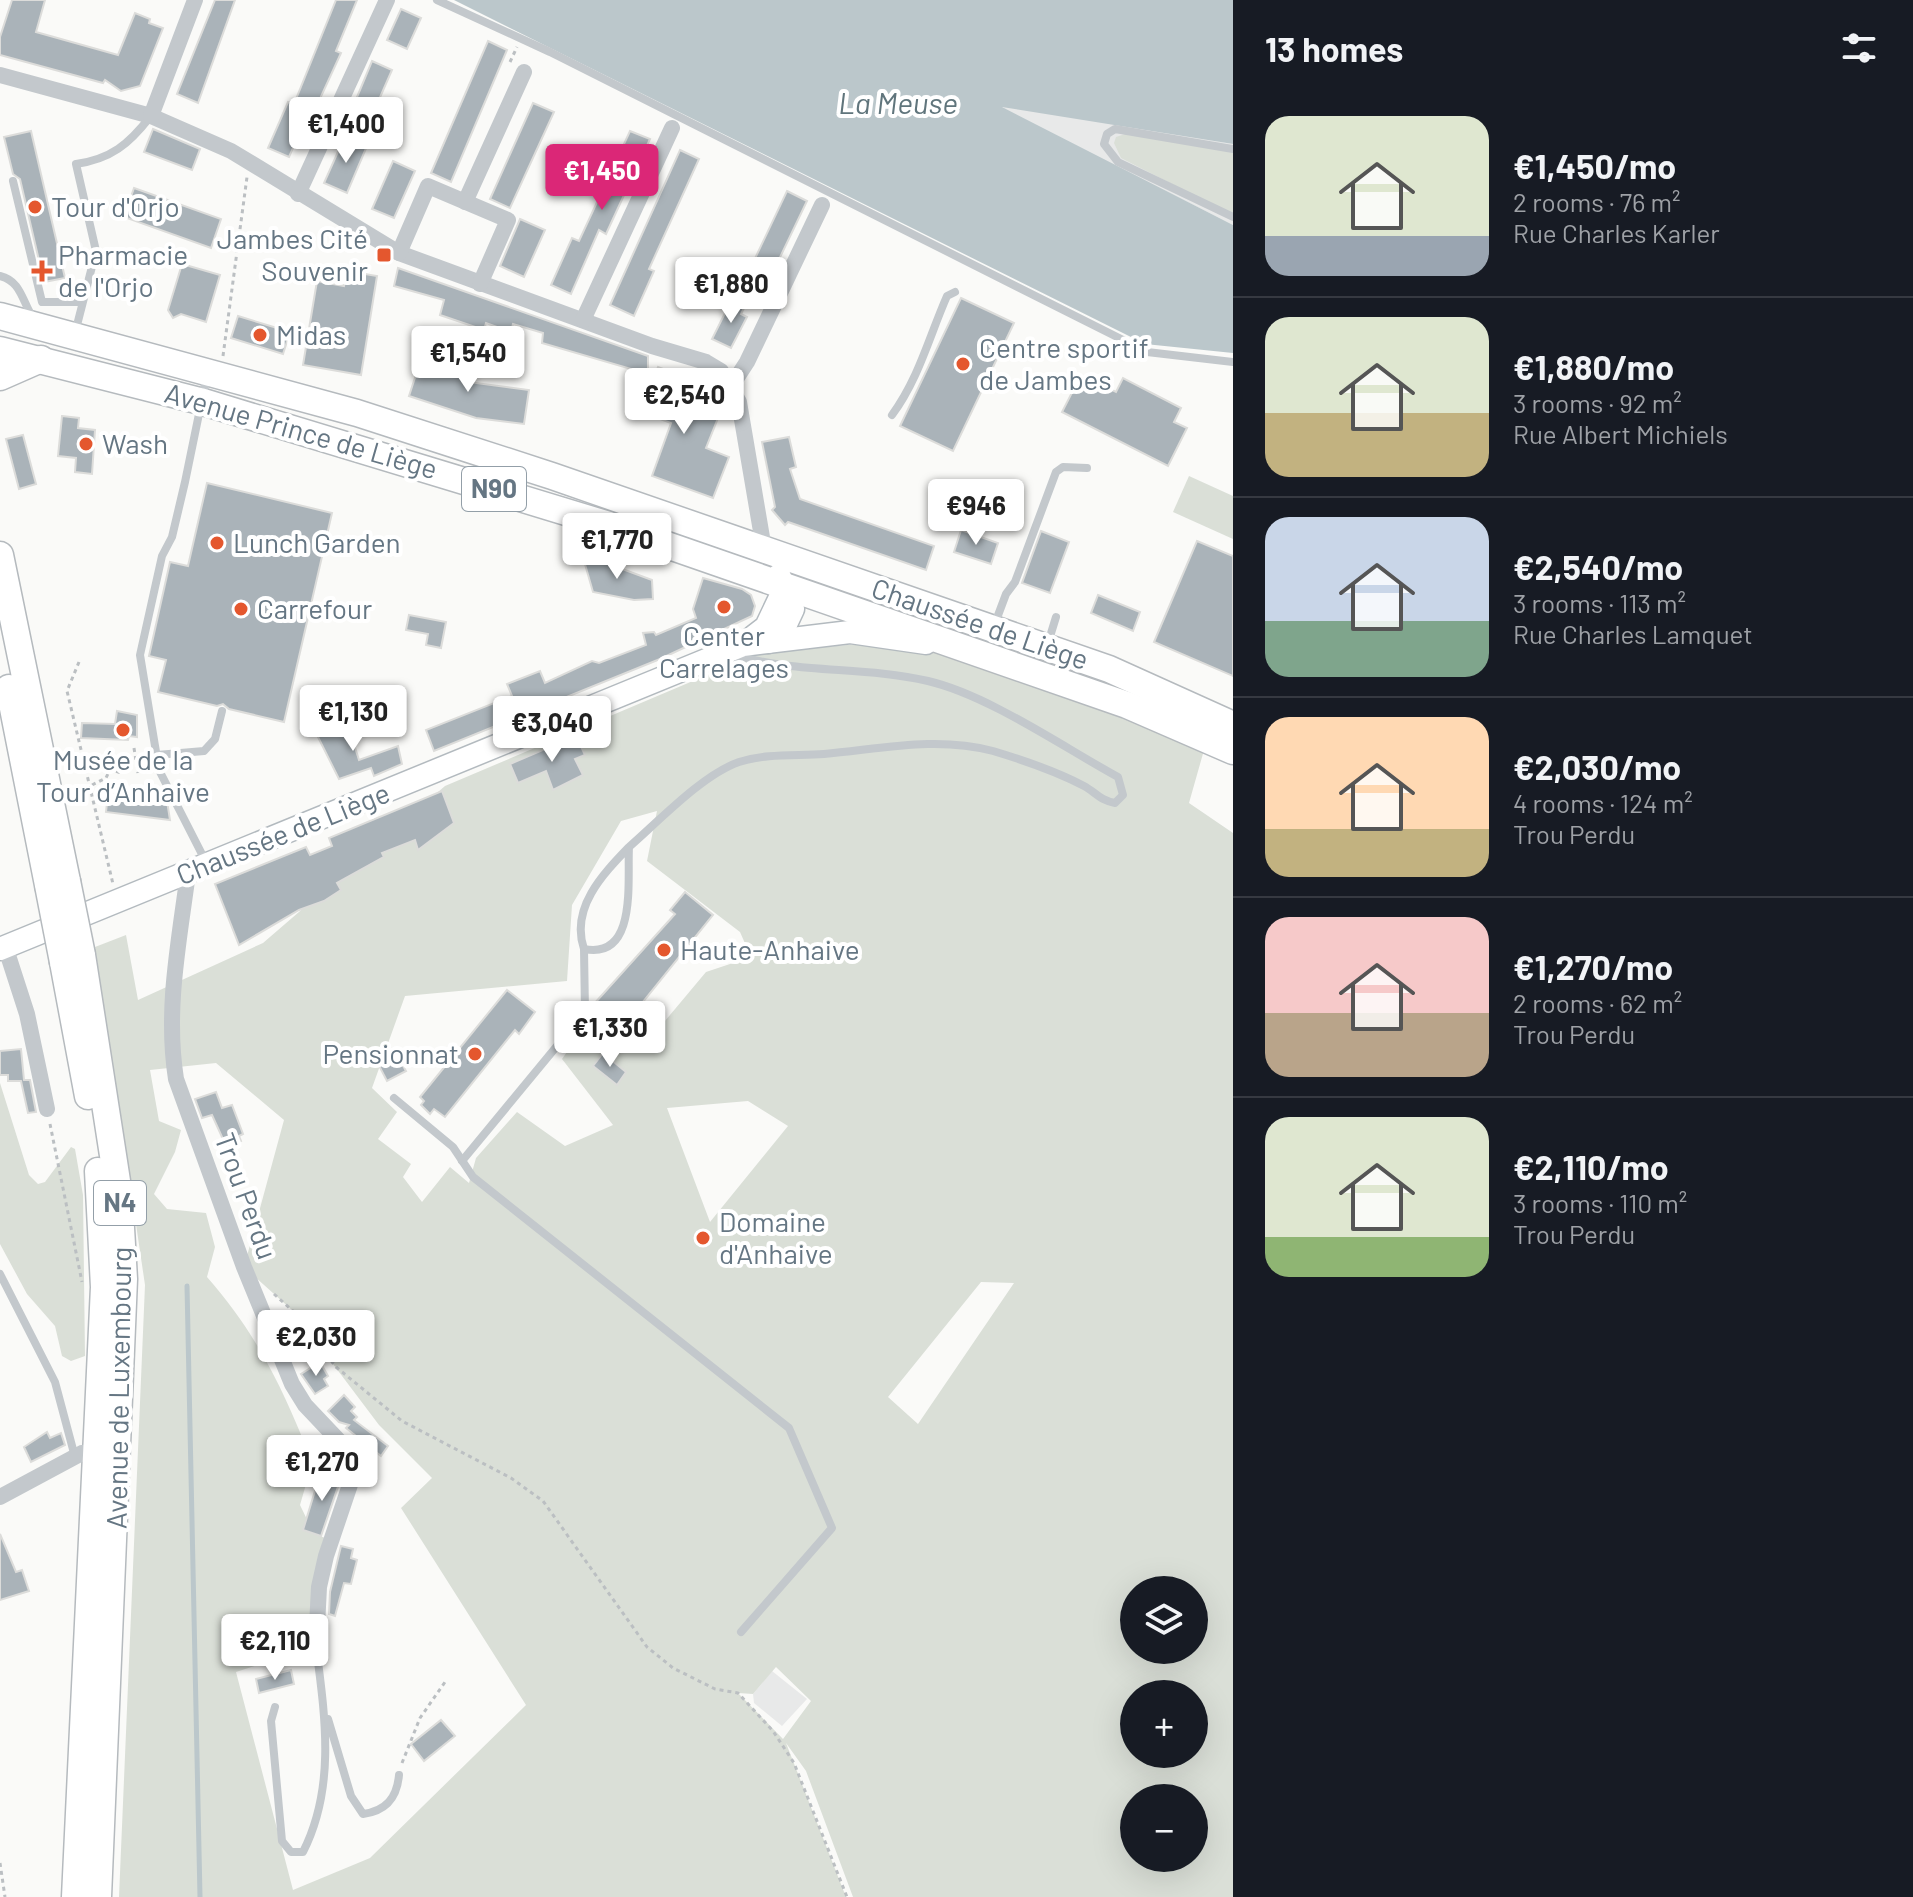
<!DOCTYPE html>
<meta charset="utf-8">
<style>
:root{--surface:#171b24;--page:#242831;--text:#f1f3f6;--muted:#9ea1a6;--line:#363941;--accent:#db2777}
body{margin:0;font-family:Barlow,sans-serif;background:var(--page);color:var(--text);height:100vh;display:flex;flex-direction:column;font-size:30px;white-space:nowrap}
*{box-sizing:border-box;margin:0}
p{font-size:26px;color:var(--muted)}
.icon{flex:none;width:44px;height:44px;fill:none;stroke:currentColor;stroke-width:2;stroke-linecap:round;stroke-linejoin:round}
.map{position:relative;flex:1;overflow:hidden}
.details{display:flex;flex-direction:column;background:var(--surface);width:680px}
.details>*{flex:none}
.tools{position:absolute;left:1120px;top:1576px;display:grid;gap:16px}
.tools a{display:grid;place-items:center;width:88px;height:88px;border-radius:50%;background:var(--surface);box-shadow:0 8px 32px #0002;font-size:40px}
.price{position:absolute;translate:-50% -68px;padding:0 18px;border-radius:8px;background:#fff;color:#222;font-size:26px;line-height:52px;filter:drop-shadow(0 2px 4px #0008)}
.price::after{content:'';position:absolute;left:50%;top:48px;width:24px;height:18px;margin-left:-12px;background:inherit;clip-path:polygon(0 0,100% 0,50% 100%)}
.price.current{background:var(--accent);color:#fff}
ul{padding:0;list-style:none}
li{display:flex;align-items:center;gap:24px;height:200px;padding:0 32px}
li+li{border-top:2px solid var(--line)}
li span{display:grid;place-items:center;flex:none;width:224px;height:160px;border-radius:24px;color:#555}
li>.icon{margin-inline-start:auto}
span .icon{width:96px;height:96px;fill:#fffc;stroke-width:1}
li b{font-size:34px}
h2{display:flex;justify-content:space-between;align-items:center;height:96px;padding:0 32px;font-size:34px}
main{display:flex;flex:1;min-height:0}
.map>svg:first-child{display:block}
</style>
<main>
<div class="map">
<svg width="1233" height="1897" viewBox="0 0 1233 1897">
<rect width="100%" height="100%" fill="#fafaf8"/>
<g fill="#e8e9e9">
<polygon points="1005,104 1233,144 1233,225 1003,109"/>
<polygon points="772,1671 807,1699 782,1726 754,1703 753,1694"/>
</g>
<g fill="#dadfd7" fill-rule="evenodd">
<polygon points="1125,134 1233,152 1233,215 1121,158 1114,143 1116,137"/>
<polygon points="1189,476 1233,496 1233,539 1173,512"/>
<path d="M869 643 965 657 1204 750 1189 803 1233 833V1897H853L806 1771 786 1743 846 1897H119L145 1285 95 947 126 935 138 1000 263 943 445 786 759 653ZM657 811 647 861 740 932 751 957 706 972 639 1052 585 1026 562 1059 613 1125 565 1146 517 1112 476 1158 469 1183 450 1167 422 1202 403 1177 411 1164 378 1139 397 1112 372 1088 405 996 567 981 572 905 621 821ZM216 1063 284 1120 244 1267 293 1311 379 1425 432 1478 401 1508 526 1705 370 1858 293 1890 236 1672 316 1646 331 1540 314 1534 300 1505 311 1467 300 1464 295 1454 302 1437C277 1376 251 1327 207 1277L215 1247 206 1213 167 1209 154 1194 175 1152 181 1130 159 1121 150 1070ZM748 1101 788 1126 710 1222 667 1108ZM981 1282 1014 1283 918 1424 888 1397ZM1134 1590H1194V1650H1134ZM776 1667 811 1701 783 1739 738 1693 753 1694ZM1134 1694H1194V1754H1134ZM1134 1798H1194V1858H1134Z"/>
<polygon points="0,1083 29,1175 38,1184 45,1182 71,1147 75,1149 83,1195 85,1356 71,1361 62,1356 55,1326 27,1294 0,1244"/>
</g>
<polygon fill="#bbc7cb" points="454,0 1233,0 1233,144 1002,107 1233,225 1233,353 1145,344"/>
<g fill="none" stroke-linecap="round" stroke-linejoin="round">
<polyline stroke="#bbc7cb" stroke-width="5" points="187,1286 200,1897"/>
</g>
<g fill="#aab3b9" stroke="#dcdcda" stroke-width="2">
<polygon points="12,0 45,0 36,32 118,55 135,13 150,19 149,23 163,28 140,86 121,91 105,80 103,83 0,55 0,37"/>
<polygon points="215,0 235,0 198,103 177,94"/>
<polygon points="336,0 357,0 336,51 341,53 319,101 315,99 289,157 268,148 288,102 294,104"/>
<polygon points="401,9 421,18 407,49 387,40"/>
<polygon points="488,41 507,50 451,182 431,173"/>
<polygon points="372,61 392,70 371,118 352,109"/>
<polygon points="533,103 554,112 510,208 490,199"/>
<polygon points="153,129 200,149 192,170 144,152"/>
<polygon points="31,131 65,278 44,282 20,179 13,174 4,137"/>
<polygon points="630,131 650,139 606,234 599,230 571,294 551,285 572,238 579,241"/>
<polygon points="345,136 367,146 347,193 324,183"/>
<polygon points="680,150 699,159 649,269 654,271 634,316 610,305"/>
<polygon points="393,161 415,171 394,218 372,209"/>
<polygon points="134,188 221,219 211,248 124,217"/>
<polygon points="787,191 807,201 761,297 741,288"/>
<polygon points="520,219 545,230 524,277 500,266"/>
<polygon points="182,264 220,275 206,322 181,314 173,318 168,310"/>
<polygon points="398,268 648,356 648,374 542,343 543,333 513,324 511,332 486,323 484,330 440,315 444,300 394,286"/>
<polygon points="347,271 377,276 361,375 303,365 317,281 344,286"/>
<polygon points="961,298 1014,323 953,451 900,426"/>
<polygon points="732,299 745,306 741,314 747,317 731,348 712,339"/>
<polygon points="238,316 290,332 283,354 231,338"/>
<polygon points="422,356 469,371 468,382 529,390 524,424 476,418 409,396"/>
<polygon points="658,367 699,383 690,408 718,418 706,448 729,457 713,498 652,476 671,423 641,412"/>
<polygon points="1081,375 1116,392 1123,378 1181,408 1174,422 1187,428 1168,466 1062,412"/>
<polygon points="62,416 79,418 78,428 95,430 92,474 75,472 76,458 58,456"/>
<polygon points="23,435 36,484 19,489 6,439"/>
<polygon points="789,437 796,467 790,469 800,499 934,546 926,570 788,522 785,525 772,510 775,507 762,442"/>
<polygon points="207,483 332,513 284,722 229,709 223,704 217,706 158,692 166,660 149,656 170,562 188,566"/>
<polygon points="961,530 998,543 991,564 954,552"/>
<polygon points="1041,531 1069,542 1050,593 1022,583"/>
<polygon points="1197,541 1233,556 1233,676 1154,642"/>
<polygon points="582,554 652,580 653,599 634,600 593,592"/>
<polygon points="703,578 742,589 751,595 755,606 752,616 660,659 434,751 426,730 512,696 507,684 540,671 545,683 592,661 599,663 646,645 643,633 654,632 656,635 696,618 693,609"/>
<polygon points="1098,595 1140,612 1133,631 1091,613"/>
<polygon points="409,615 446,622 441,648 426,645 428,634 406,630"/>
<polygon points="117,711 137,715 137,737 129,736 128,740 81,738 82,723 115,724"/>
<polygon points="346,719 359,760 398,746 402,764 374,776 371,768 339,779 315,731"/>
<polygon points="566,740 568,743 578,740 585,755 575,759 583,775 553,790 546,771 518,783 510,764"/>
<polygon points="442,791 454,823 418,850 415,840 382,853 384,857 337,883 341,890 324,901 299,910 239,945 215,884 306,847 310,855 332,846 329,838"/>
<polygon points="108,794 167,801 170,820 106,812"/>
<polygon points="685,892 713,915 638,1008 658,1024 643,1043 594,1004 675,914 670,910"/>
<polygon points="507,990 535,1012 519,1034 515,1030 445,1117 434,1109 430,1114 421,1105 424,1101 420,1097"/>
<polygon points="393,1048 406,1071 387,1081 375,1058"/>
<polygon points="21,1049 24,1080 30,1080 36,1112 28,1113 21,1081 8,1081 8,1075 0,1075 0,1051"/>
<polygon points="603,1053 626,1072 617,1085 593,1066"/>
<polygon points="216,1092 222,1108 232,1105 243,1134 239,1136 241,1141 227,1148 212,1115 202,1118 195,1099"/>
<polygon points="320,1362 328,1376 324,1379 328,1386 315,1394 301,1374"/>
<polygon points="344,1395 355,1407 351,1411 357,1417 354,1420 388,1446 381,1456 346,1428 349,1425 339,1422 328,1411"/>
<polygon points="47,1432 50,1438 61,1433 65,1445 31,1462 24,1447"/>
<polygon points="321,1471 341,1478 321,1536 303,1530"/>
<polygon points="0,1534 16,1572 22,1570 29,1591 0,1600"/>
<polygon points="341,1546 353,1549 351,1558 357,1560 351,1584 344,1583 335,1616 329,1614 330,1592"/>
<polygon points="291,1670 294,1684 259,1693 256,1679"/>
<polygon points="441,1720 455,1736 424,1761 411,1744"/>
</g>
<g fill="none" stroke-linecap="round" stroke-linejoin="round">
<defs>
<g id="secondary">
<polyline points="753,637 766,627 786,585"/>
<polyline points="768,642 786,624 793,609 779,575"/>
<polyline points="0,949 743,645 850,632 926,643"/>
</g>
<g id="primary">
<polyline points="0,316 357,413 552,476 1109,669 1233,725"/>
<polyline points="0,350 200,401 609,525 1127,705 1233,751"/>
<polyline points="0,377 41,359"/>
<polyline points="0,555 67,881"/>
<polyline points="9,688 48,885"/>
<polyline points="82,955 119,1194 124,1279 98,1897"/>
<polyline points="63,962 88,1096"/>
<polyline points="75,1897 104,1287 98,1171"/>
</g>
</defs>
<use href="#secondary" stroke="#b3babf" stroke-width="25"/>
<use href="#primary" stroke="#b5babe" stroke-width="29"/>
<g stroke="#bbbfc2" stroke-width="3" stroke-dasharray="4 4" stroke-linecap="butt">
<polyline points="510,62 517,47"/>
<polyline points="223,356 247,177"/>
<polyline points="79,662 67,691 113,884"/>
<polyline points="134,748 138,773"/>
<polyline points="92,785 106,778 110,769 121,773"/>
<polyline points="50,1124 82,1282"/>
<polyline points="274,1294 293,1311 336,1367 402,1421 511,1478 543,1501 647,1647 673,1668 715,1689 738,1693 773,1731 794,1763 847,1897"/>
<polyline points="402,1763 420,1718 445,1682"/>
<polyline points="0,1863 5,1897"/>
</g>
<g stroke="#c3c8cc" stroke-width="8">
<polyline points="437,0 550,52 1147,352 1233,362"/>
<polyline points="1233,149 1115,129 1107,134 1104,144 1118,162 1233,217"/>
<polyline points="13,181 42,302 80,302"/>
<path d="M0 276C21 281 22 301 33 318"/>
<path d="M75 333 96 251 76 164C111 159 129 144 150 117"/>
<polyline points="207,375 185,482 172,537 162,556 140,655 159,770 207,864"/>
<path d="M892 415C919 378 929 337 947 296L955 292"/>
<polyline points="994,626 1006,594 1015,582 1056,472 1063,467 1087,468"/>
<polyline points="1048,643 1056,617"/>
<polyline points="157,755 204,751 215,739 222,711"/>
<path d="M629 847C603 874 570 908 584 949 638 960 627 880 629 847 659 821 702 775 739 762 767 753 796 756 824 754 881 749 936 736 993 751 1023 760 1056 771 1084 786 1095 792 1101 801 1115 803L1123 795 1118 777C1063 747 988 695 928 681 864 666 797 674 735 655"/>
<polyline points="394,1098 453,1147 473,1177 789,1428 832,1528 741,1632"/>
<polyline points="462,1161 585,1012 584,949"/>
<polyline points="0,1274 55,1382 75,1457"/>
<path d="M275 1707 271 1721 282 1841 291 1852H303C336 1787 325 1716 316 1646"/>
<path d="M328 1719 351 1796 363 1814C386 1811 397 1798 399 1775"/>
</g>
<g stroke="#c3c8cc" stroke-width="16">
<polyline points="0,75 151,116 231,151 399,253 652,346 706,362 721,371 739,402 764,549"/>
<polyline points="151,116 195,0"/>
<polyline points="298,194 387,0"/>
<polyline points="465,202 524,72"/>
<polyline points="399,253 428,186 508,220 480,284"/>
<polyline points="583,320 672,128"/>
<polyline points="732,385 747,362 822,205"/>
<path d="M188 873C179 942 165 1010 176 1079L244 1267 292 1384 305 1405 358 1461 326 1556 319 1587 316 1646"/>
<polyline points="5,946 27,1014 47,1109"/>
<polyline points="0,1497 82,1453 102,1451"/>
</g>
<use href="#secondary" stroke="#fff" stroke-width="22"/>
<use href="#primary" stroke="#fff" stroke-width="26"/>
<defs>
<g id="primary-bridge">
<polyline points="67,881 82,955"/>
<polyline points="48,885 63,962"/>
</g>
</defs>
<use href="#primary-bridge" stroke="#b5babe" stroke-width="29" stroke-linecap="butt"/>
<use href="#primary-bridge" stroke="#fff" stroke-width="26"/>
</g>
<g fill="#e4572e" stroke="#fff" stroke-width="3">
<circle cx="35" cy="207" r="8"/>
<rect x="376" y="247" width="16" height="16" rx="4"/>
<path d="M38 259h8v8h8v8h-8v8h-8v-8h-8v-8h8z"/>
<circle cx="260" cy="335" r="8"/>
<circle cx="963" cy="364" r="8"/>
<circle cx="86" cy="444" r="8"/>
<circle cx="217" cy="543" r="8"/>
<circle cx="724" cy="607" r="8"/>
<circle cx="241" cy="609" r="8"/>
<circle cx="123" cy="730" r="8"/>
<circle cx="664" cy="950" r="8"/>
<circle cx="475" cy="1054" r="8"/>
<circle cx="703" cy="1238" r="8"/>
</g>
<g text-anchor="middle" stroke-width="8" stroke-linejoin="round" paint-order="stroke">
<g fill="#fff" stroke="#939fa8" stroke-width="2">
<rect x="462" y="467" width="64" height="44" rx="6"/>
<rect x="94" y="1181" width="52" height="44" rx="6"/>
</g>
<g font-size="26" font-weight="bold" fill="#657683">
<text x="494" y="498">N90</text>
<text x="120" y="1212">N4</text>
</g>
<g font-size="28" fill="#657683" stroke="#fff" text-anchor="start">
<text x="51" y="217">Tour d'Orjo</text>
<text x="368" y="249" text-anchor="end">Jambes Cité<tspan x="368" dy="32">Souvenir</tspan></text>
<text x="58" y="265">Pharmacie<tspan x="58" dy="32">de l'Orjo</tspan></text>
<text x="276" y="345">Midas</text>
<text x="979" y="358">Centre sportif<tspan x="979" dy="32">de Jambes</tspan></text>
<text x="102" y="454">Wash</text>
<text x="233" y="553">Lunch Garden</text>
<text x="257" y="619">Carrefour</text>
<text x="724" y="646" text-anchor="middle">Center<tspan x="724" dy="32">Carrelages</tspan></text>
<text x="123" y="770" text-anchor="middle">Musée de la<tspan x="123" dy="32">Tour d’Anhaive</tspan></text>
<text x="680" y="960">Haute-Anhaive</text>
<text x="459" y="1064" text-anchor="end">Pensionnat</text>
<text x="719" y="1232">Domaine<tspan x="719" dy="32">d'Anhaive</tspan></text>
</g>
<g font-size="28" fill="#657683" stroke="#fff">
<text transform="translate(301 431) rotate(16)" y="10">Avenue Prince de Liège</text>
<text transform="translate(980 624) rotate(19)" y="10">Chaussée de Liège</text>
<text transform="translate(283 834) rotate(-22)" y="10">Chaussée de Liège</text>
<text transform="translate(246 1196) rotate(70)" y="10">Trou Perdu</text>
<text transform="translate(119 1388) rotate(-89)" y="10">Avenue de Luxembourg</text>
</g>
<g font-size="30" font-style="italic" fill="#60757c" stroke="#fff">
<text x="898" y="114">La Meuse</text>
</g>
</g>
</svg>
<div class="tools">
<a><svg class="icon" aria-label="layers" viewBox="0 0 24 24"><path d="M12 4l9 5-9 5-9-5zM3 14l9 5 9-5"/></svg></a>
<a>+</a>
<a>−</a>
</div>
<b class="price" style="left:346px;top:165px">€1,400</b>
<b class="price current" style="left:602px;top:212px">€1,450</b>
<b class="price" style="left:731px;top:325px">€1,880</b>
<b class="price" style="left:468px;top:394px">€1,540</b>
<b class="price" style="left:684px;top:436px">€2,540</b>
<b class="price" style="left:976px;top:547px">€946</b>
<b class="price" style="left:617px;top:581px">€1,770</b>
<b class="price" style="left:353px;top:753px">€1,130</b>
<b class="price" style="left:552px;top:764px">€3,040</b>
<b class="price" style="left:610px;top:1069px">€1,330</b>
<b class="price" style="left:316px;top:1378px">€2,030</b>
<b class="price" style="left:322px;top:1503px">€1,270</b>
<b class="price" style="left:275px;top:1682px">€2,110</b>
</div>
<section class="details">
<h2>13 homes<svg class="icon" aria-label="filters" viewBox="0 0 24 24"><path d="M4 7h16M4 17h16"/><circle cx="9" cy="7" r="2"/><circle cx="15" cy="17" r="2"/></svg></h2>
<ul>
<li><span style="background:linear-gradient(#dfe7d0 75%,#9aa5b1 0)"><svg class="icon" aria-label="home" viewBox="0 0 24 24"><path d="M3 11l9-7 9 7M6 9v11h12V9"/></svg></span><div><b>€1,450/mo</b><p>2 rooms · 76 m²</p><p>Rue Charles Karler</p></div></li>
<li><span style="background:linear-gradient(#dfe7d0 60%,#c2b280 0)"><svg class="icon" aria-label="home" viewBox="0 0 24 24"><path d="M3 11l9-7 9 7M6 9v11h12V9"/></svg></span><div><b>€1,880/mo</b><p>3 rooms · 92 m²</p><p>Rue Albert Michiels</p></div></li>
<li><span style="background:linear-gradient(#c9d6e8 65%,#7fa58c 0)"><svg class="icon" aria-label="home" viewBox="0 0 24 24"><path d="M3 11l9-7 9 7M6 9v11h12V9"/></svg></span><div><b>€2,540/mo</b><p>3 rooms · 113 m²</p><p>Rue Charles Lamquet</p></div></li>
<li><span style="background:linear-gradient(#ffd9b3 70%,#c2b280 0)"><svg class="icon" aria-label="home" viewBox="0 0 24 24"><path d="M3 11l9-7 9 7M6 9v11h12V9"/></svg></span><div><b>€2,030/mo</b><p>4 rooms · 124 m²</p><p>Trou Perdu</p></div></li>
<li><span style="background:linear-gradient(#f6c9c9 60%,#b9a48a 0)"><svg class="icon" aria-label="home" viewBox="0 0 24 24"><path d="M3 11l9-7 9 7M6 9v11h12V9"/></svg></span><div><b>€1,270/mo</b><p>2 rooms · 62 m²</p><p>Trou Perdu</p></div></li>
<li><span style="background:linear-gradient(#dfe7d0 75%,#8fb573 0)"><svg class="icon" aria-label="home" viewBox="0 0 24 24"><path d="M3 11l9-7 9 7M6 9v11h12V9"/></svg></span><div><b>€2,110/mo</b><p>3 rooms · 110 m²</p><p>Trou Perdu</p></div></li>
</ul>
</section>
</main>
